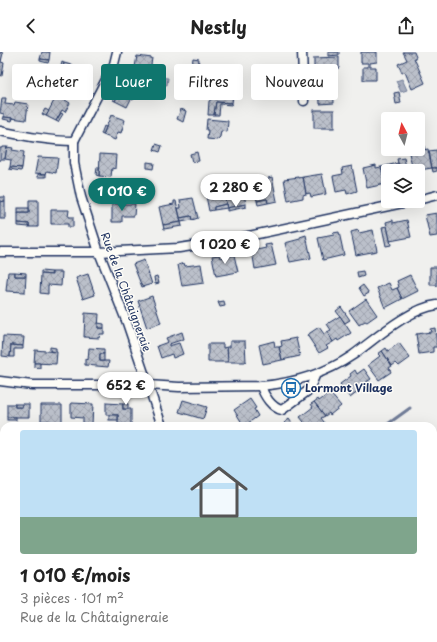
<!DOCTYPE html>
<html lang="fr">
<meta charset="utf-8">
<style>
:root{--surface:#fff;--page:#f2f2f2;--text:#222;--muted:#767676;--line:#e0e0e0;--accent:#0f766e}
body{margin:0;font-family:"Playpen Sans",sans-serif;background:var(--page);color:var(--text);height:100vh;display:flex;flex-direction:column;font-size:15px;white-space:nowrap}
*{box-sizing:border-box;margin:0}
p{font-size:13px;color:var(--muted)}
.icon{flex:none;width:22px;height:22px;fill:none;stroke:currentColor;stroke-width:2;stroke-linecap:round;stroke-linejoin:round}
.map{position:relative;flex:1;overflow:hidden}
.sheet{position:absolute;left:0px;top:370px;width:437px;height:220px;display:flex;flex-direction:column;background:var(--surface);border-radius:12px 12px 0 0;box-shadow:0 4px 16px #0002}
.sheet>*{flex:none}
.guide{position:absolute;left:12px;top:12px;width:413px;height:36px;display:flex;gap:8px}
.needle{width:26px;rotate:353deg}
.controls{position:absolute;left:381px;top:60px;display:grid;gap:8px}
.controls a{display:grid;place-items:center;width:44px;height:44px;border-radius:4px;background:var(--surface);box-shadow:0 4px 16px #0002;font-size:20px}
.price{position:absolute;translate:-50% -34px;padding:0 9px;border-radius:14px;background:#fff;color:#222;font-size:13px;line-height:26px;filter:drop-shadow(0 1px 2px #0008)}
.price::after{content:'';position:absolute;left:50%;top:24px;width:12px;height:9px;margin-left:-6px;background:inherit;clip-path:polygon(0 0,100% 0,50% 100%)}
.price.current{background:var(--accent);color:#fff}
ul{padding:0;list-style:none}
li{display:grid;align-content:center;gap:8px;height:212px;padding:0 20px}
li+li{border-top:1px solid var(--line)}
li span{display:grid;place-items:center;height:124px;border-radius:4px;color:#555}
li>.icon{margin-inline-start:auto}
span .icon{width:72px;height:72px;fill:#fffc;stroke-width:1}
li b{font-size:17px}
.tag{padding:0 14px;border-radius:4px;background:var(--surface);box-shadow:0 4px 16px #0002;font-size:14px;line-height:36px}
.tag.current{background:var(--accent);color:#fff}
header{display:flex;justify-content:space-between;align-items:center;height:52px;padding:0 20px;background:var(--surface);font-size:18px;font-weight:700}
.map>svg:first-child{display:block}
</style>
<header><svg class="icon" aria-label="back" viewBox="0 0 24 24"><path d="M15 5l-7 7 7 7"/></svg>Nestly<svg class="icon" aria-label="share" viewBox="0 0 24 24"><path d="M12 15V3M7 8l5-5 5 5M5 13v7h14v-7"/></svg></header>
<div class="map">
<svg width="437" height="590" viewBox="0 0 437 590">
<defs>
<pattern id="water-ripples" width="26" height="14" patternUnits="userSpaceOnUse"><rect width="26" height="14" fill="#a7adbd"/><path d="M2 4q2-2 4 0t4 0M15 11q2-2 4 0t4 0" fill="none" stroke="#878d9d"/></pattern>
<pattern id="building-cross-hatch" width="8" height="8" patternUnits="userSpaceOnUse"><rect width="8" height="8" fill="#bbc0ca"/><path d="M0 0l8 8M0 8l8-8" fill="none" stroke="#a0a5b0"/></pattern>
</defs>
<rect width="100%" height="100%" fill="#f0f0ee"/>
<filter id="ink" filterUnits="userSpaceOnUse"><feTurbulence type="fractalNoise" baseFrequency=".025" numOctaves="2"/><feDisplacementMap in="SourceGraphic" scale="8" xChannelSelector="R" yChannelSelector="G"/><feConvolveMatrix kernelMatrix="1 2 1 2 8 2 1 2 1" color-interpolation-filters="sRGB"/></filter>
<g filter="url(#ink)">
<g fill="url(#water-ripples)" stroke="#6f7b97">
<polygon points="156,25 168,26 167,33 155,31"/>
<polygon points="402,27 407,38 401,40 396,29"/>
<polygon points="139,137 141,145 126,148 125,140"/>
</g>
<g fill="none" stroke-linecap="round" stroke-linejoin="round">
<g stroke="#6f7b97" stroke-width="3">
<polyline points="385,374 410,356"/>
<polyline points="0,466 4,467"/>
</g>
</g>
<g fill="url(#building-cross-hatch)" stroke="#1b2f5e">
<polygon points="0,0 3,1 1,10 4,11 2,24 0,23"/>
<polygon points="42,0 50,0 49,8 40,7"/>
<polygon points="328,0 339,0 339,3 328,4"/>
<polygon points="361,0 377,0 377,10 370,11 370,15 376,15 376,28 363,28 363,15 368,15 368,11 361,11"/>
<polygon points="403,0 414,0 416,5 414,6 425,31 412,37 405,20 402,21 398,12 407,8"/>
<polygon points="137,4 152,6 150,20 147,20 145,28 133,26"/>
<polygon points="339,5 339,16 331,17 331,19 323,19 323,16 314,17 314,6"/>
<polygon points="193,6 199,7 198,15 192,14"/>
<polygon points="40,7 49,8 48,11 40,9"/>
<polygon points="62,10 64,11 62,22 59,22"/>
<polygon points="64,11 79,15 77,25 79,26 78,35 63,31 65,23 62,22"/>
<polygon points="27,16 35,17 34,24 26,23"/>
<polygon points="132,17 135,17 133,26 131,26"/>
<polygon points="125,28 140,35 133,48 131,47 127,55 115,49"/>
<polygon points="333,29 334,51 320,52 319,30"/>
<polygon points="42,36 47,38 43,47 38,44"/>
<polygon points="217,38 229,39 228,44 233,44 232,51 216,50 214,63 208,63 209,49 212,47 214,42 217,42"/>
<polygon points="117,40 119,41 115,49 113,48"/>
<polygon points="399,40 401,51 396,52 394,41"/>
<polygon points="57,43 70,51 65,60 62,58 56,69 46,64"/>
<polygon points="2,46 6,46 5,52 14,53 15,50 28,52 26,68 4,65 4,62 0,61"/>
<polygon points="216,50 232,51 232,53 220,52 219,63 214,63"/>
<polygon points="45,57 49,59 46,64 42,62"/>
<polygon points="181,57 186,59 183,70 177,67"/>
<rect x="314" y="58" width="20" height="18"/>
<polygon points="61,61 63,62 58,70 56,69"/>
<polygon points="111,63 125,68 121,81 118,80 115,88 103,83"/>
<polygon points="4,65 13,66 12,69 3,67"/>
<polygon points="207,67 228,69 227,80 221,79 220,85 217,88 207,87 208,78 206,78"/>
<polygon points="104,74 106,75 103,83 101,82"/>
<polygon points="156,92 162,94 160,100 154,98"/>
<polygon points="424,93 425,98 409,101 408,97 418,97 418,94"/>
<polygon points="2,95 7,95 5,107 0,107 0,109 0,96 2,96"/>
<polygon points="7,95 13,96 12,98 24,100 22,116 10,115 11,108 5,107"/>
<polygon points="428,97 432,116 413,119 409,101"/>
<polygon points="437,98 437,116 432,116 429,99"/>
<polygon points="197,100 199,109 192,110 190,102"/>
<polygon points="100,102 116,103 115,117 112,116 111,125 99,124"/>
<polygon points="38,105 58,106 56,121 47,119 46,122 35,121"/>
<polygon points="404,106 407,119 400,119 397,107"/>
<polygon points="147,110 154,111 153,117 147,116"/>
<polygon points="398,111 400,119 388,119 388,131 385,132 381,115"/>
<polygon points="376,113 376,116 381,115 385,132 367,136 363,116"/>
<polygon points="352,114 357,139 347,142 346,138 336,140 333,124 343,122 342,116"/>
<polygon points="10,115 22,116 21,119 9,117"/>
<polygon points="97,115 99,115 99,124 96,123"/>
<polygon points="432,116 437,116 437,119 433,120"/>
<rect x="38" y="122" width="8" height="3"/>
<polygon points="322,122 326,142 311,145 310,141 306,142 303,125"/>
<polygon points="272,125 277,149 268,151 267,147 257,149 254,133 268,130 268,126"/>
<polygon points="299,125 299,126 303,125 306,142 303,143 303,146 288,149 284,127"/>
<polygon points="258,128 259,132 254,133 253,129"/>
<polygon points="242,133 246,152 227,156 223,137"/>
<polygon points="219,136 219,138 223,137 226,152 214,155 214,158 209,159 205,139"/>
<polygon points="0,145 5,145 5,149 0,150"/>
<polygon points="193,146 198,166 192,168 191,164 180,166 178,156 181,156 180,148"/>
<polygon points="267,147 268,151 258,153 257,149"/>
<polygon points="29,148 38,148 38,175 29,175 29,172 18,171 18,161 29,161"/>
<polygon points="5,149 5,167 0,167 0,150"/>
<polygon points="174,149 176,149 181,170 163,173 159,155 174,152"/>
<polygon points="112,152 135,152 134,164 122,164 122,170 112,170"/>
<polygon points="226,152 227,156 214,158 214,155"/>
<polygon points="246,152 246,155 227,159 227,156"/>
<rect x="18" y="156" width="11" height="5"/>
<polygon points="51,158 69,158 68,165 73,165 73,175 68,175 68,172 51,172"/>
<polygon points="437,161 437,184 430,185 425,163"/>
<polygon points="191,164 192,168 181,170 180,166"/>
<polygon points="393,168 393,171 407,168 411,185 390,189 386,170"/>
<polygon points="181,170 182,174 164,177 163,173"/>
<polygon points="18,171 29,172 29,175 18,174"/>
<polygon points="387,174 391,193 386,194 382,175"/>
<polygon points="358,178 359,181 373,178 377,199 356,203 351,180"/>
<polygon points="339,180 344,203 323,208 318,186 334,183 333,181"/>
<polygon points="306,183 311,206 290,210 285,191 300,187 300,185"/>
<polygon points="271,192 276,213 255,217 252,199 266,196 265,193"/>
<polygon points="219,203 220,206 234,203 238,220 216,224 212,204"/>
<polygon points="144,208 152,232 142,235 133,212"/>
<polygon points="184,211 185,214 201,212 204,231 182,234 178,213"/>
<polygon points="430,215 437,215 437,235 436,233 430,233"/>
<polygon points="41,219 52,220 52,223 41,222"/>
<polygon points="363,219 364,224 358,226 357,220"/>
<polygon points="8,220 15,220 15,224 26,224 25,240 6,239"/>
<polygon points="15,220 26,221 26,224 15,224"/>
<polygon points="52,220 62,220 61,234 48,233 48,242 40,241 41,222 52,223"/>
<polygon points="88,222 95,243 83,247 76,226"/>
<polygon points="410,223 418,239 402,247 397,236 399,235 397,229"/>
<polygon points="157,224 159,231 155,232 154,225"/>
<polygon points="389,231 392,238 397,236 402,247 385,256 377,236"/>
<polygon points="363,233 369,241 364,244 359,236"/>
<polygon points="152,244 161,271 147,276 138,249"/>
<polygon points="366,247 377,263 367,270 365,269 359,273 349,259"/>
<polygon points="224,249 225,254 220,255 218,250"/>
<polygon points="341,255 350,268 345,271 336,259"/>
<polygon points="85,261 99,262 98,276 104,276 104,282 100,282 99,286 84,285"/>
<polygon points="340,264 351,281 338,289 337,287 333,290 327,280 331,278 327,272"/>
<polygon points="98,271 104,272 104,276 98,276"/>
<polygon points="319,275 324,282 327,280 333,290 326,294 328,296 319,301 307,283"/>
<polygon points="435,276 437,295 433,295 433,300 419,302 416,282 431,280 430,277"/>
<polygon points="182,280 184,287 169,292 169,294 179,291 183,302 173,306 172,302 161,306 157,294 168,290 166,286"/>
<polygon points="3,284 24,285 23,294 11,293 10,305 2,304"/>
<polygon points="296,286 300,304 282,308 279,295 282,294 281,289"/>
<polygon points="230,289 245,289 246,310 228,310 227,295 230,295"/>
<polygon points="274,289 275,295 279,295 282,308 263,312 259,293"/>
<polygon points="399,291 410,306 399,314 396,311 392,314 382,299 386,296 388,299"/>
<polygon points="208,292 223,292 223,296 227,295 228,310 208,310"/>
<polygon points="11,293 23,294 23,297 14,297 14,305 10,305"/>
<polygon points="50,295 56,296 56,300 50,299"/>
<polygon points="89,296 104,297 104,302 100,302 100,309 109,309 108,315 85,313 85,307 88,308"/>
<polygon points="35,298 57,300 56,312 34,311"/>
<polygon points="382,299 392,314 389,316 391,320 379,328 368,313 380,304 378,302"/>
<rect x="100" y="302" width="4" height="7"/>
<polygon points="34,311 40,311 40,316 34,315"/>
<polygon points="364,317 371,327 357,337 359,339 350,346 340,332 351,324 350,322 355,318 357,322"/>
<polygon points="368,329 370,331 359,339 357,337"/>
<polygon points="330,341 341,354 330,363 329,361 325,364 314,350 318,347 319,349"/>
<polygon points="250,347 256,356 254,357 258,364 244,374 234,358"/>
<polygon points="183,348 207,355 203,367 179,360"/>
<polygon points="314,350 325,364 321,366 327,374 307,374 300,365 313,355 311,352"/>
<polygon points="71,351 93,352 92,372 83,372 83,366 71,365"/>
<polygon points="106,351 123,352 123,357 131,357 131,373 118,372 118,363 106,363"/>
<polygon points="7,352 15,352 15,355 22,355 22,352 29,352 29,365 7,365"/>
<rect x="15" y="352" width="7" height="3"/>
<rect x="123" y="352" width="5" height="5"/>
<polygon points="41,353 62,353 62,373 51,373 51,369 41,369"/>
<rect x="109" y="363" width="9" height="5"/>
<rect x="7" y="365" width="9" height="3"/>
<polygon points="289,367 294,374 284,374 285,373 284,371"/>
<polygon points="437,396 437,413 433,417 433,398 434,399"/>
<polygon points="149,586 165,586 163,590 150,590 147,589"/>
<polygon points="222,586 236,586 235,590 221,590"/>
<polygon points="339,586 348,590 337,590"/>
</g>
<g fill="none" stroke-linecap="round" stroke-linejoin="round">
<defs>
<g id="minor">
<polyline points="302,0 304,49"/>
<path d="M0 79C25 84 49 89 74 89L114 12 117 0"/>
<polyline points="74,89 74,111 81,145 99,200 127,271 162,374"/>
<polyline points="418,148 437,143"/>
<polyline points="0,200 99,200 179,196 225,189 412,149"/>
<path d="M0 329 32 333H148L179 335 261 334C295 331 325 322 353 303 375 287 410 256 437 253"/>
<path d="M261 334C264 344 272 356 282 358L309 338 315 324"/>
<polyline points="433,460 437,456"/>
<polyline points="196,590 198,586"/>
<polyline points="319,590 321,586"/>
</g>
</defs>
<use href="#minor" stroke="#1b2f5e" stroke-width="11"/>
<use href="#minor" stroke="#fdfcf7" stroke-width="8"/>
</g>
</g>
<defs>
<symbol id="bus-ring" viewBox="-11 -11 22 22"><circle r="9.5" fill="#fdfcf7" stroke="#1f6fb2" stroke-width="1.5"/><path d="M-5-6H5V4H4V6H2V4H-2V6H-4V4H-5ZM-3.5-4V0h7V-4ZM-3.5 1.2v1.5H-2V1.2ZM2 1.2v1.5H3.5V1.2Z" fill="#1f6fb2"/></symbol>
</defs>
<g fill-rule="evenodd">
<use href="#bus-ring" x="280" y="325" width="22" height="22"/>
</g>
<g text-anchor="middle" stroke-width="3" stroke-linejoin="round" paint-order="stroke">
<g font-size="11" fill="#1b2f5e" stroke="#fdfcf7">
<text transform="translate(126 240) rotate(70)" y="4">Rue de la Châtaigneraie</text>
</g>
<g font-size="11" font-weight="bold" fill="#1b2f5e" stroke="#fdfcf7" text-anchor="start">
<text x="305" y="340">Lormont Village</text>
</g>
</g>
</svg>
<div class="controls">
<a><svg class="needle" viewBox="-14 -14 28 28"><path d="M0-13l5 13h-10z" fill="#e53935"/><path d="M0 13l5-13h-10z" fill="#767676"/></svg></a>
<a><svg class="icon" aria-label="layers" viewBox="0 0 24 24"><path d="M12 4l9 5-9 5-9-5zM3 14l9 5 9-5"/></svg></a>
</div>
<b class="price" style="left:236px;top:156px">2 280 €</b>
<b class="price current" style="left:122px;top:160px">1 010 €</b>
<b class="price" style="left:225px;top:213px">1 020 €</b>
<b class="price" style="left:126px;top:354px">652 €</b>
<div class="guide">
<a class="tag">Acheter</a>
<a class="tag current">Louer</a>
<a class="tag">Filtres</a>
<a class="tag">Nouveau</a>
</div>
<section class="sheet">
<ul>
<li><span style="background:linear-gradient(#bfe0f5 70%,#7fa58c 0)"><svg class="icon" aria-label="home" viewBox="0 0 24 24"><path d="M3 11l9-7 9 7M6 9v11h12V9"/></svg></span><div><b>1 010 €/mois</b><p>3 pièces · 101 m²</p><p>Rue de la Châtaigneraie</p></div></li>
</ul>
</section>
</div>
